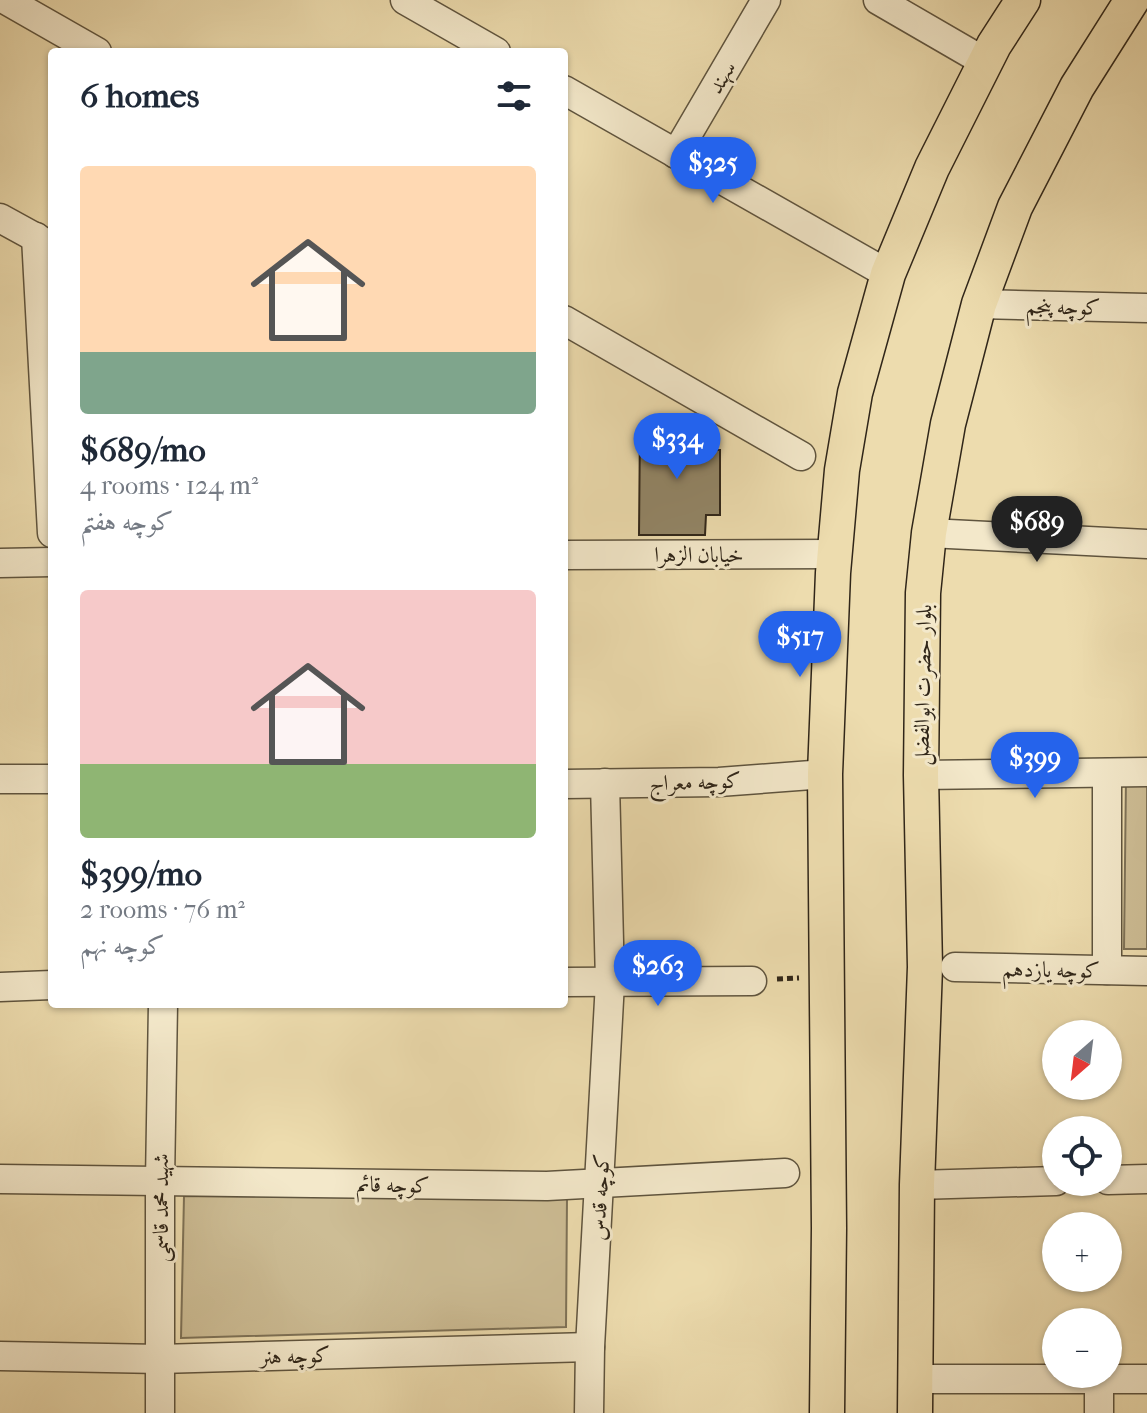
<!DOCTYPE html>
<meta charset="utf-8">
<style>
:root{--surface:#fff;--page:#f2f2f3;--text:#1f2937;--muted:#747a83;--accent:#2563eb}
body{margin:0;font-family:"IM FELL French Canon",Amiri,serif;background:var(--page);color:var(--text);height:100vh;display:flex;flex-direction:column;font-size:30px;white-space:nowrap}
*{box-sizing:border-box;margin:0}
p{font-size:26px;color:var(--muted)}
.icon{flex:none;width:44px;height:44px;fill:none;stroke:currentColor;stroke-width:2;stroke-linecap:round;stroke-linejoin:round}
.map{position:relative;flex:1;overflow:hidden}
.side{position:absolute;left:48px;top:48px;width:520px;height:960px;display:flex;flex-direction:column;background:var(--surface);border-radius:8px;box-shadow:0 2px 6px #0004}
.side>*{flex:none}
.needle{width:52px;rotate:208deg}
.fabs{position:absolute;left:1042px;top:1020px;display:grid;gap:16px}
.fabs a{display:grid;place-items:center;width:80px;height:80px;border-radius:50%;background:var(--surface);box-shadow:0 2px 6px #0004;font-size:40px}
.price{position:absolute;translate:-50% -68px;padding:0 18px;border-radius:28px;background:var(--accent);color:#fff;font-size:26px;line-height:52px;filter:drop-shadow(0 2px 4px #0008)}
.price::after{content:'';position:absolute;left:50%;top:48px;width:24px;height:18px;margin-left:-12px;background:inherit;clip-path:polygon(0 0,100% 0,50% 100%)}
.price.active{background:#222;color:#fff}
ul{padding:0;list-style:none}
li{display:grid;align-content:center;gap:16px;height:424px;padding:0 32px}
li span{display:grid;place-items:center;height:248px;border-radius:8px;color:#555}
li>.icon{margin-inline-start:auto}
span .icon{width:144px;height:144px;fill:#fffc;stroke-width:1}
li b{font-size:34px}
h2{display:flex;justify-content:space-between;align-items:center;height:96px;padding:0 32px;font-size:34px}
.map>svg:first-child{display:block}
</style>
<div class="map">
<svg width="1147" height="1413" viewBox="0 0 1147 1413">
<rect width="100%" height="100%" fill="#eddcae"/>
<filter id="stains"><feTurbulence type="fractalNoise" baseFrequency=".0025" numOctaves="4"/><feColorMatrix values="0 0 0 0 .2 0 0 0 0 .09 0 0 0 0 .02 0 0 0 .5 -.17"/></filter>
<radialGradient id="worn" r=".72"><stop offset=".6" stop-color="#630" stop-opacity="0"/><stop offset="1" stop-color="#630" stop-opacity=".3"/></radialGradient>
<g fill="#cdbd95" stroke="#7e7257" stroke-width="2">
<polygon points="1126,777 1147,778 1147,949 1124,949"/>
<polygon points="184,1196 567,1198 566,1327 181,1338"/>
</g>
<polygon fill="#928566" stroke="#302619" stroke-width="2" points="640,425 706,426 706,450 720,450 720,515 706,515 705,535 639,535"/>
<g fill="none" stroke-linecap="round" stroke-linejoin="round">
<defs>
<g id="minor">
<polyline points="6,0 97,52"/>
<polyline points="405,0 496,52"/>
<polyline points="878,0 985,62"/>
<polyline points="564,90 888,274"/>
<polyline points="676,154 766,0"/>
<polyline points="0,218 51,246"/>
<polyline points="36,237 52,533"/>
<polyline points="979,304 1147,308"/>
<polyline points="564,320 801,456"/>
<polyline points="929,533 1147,544"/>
<polyline points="564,555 835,554"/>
<polyline points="0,563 52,562"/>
<polyline points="1107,773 1107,970"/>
<polyline points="921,775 1147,772"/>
<polyline points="0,779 52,779"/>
<polyline points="564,784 719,782 825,774"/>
<polyline points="955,967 1147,971"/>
<polyline points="564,982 752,981"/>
<polyline points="0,987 52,985"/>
<polyline points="0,1179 547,1186 785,1173"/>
<polyline points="1108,1180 1147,1179"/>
<polyline points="917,1185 1056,1181"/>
<polyline points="0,1356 160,1359 590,1347"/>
<polyline points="915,1379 1147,1379"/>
<polyline points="1099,1379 1099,1413"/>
<polyline points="160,1413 160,1181 163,1004"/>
<polyline points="589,1413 590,1347 610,982 605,783"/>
</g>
<g id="major">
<polyline points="827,1413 829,1228 825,774 833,573 842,470 855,393 888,274 932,168 994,45 1023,0"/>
<polyline points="915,1413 917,1185 925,967 921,775 923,593 929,533 948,424 979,304 1015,207 1077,87 1132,0"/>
</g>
</defs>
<use href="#minor" stroke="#5f543e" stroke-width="31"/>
<use href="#major" stroke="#302619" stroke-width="37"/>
<polyline stroke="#302619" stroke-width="5" stroke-dasharray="6 4" stroke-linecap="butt" points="777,979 799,978"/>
<use href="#minor" stroke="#f3e8ca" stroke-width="28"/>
<use href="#major" stroke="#eddcae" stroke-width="34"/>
</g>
<g text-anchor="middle" stroke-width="6" stroke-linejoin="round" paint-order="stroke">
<g font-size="22" fill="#302619" stroke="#f3e8ca">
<text transform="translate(721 77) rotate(-60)" y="8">سهند</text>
<text transform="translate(1063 306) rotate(1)" y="8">کوچه پنجم</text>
<text x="699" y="562">خیابان الزهرا</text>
<text transform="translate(922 685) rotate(-89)" y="8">بلوار حضرت ابوالفضل</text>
<text transform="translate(695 781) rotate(-2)" y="8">کوچه معراج</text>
<text transform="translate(1051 969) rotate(1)" y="8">کوچه یازدهم</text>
<text transform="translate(393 1184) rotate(1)" y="8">کوچه قائم</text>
<text transform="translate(599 1197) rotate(-87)" y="8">کوچه قدس</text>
<text transform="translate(160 1208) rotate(-90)" y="8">شهید محمد قاسمی</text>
<text transform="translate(295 1355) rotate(-2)" y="8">کوچه هنر</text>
</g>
</g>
<rect width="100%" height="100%" filter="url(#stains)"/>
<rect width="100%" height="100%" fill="url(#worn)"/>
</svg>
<div class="fabs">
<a><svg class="needle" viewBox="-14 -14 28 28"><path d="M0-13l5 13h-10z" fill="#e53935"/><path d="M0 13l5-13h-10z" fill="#747a83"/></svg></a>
<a><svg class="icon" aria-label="locate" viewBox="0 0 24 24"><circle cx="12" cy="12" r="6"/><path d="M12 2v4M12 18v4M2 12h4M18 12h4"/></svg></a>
<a>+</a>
<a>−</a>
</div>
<b class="price" style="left:713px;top:205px">$325</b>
<b class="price" style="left:677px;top:481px">$334</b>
<b class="price active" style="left:1037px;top:564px">$689</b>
<b class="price" style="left:800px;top:679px">$517</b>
<b class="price" style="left:1035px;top:800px">$399</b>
<b class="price" style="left:658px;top:1008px">$263</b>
<section class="side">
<h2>6 homes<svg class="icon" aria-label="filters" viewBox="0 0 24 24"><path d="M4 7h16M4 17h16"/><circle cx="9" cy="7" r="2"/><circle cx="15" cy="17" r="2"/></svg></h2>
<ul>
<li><span style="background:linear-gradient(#ffd9b3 75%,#7fa58c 0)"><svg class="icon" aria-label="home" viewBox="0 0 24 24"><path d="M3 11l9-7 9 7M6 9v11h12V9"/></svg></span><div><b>$689/mo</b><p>4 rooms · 124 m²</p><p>کوچه هفتم</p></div></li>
<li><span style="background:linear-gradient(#f6c9c9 70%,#8fb573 0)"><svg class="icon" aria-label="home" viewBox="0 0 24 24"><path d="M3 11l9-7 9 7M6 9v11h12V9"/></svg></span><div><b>$399/mo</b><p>2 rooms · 76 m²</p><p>کوچه نهم</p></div></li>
</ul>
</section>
</div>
